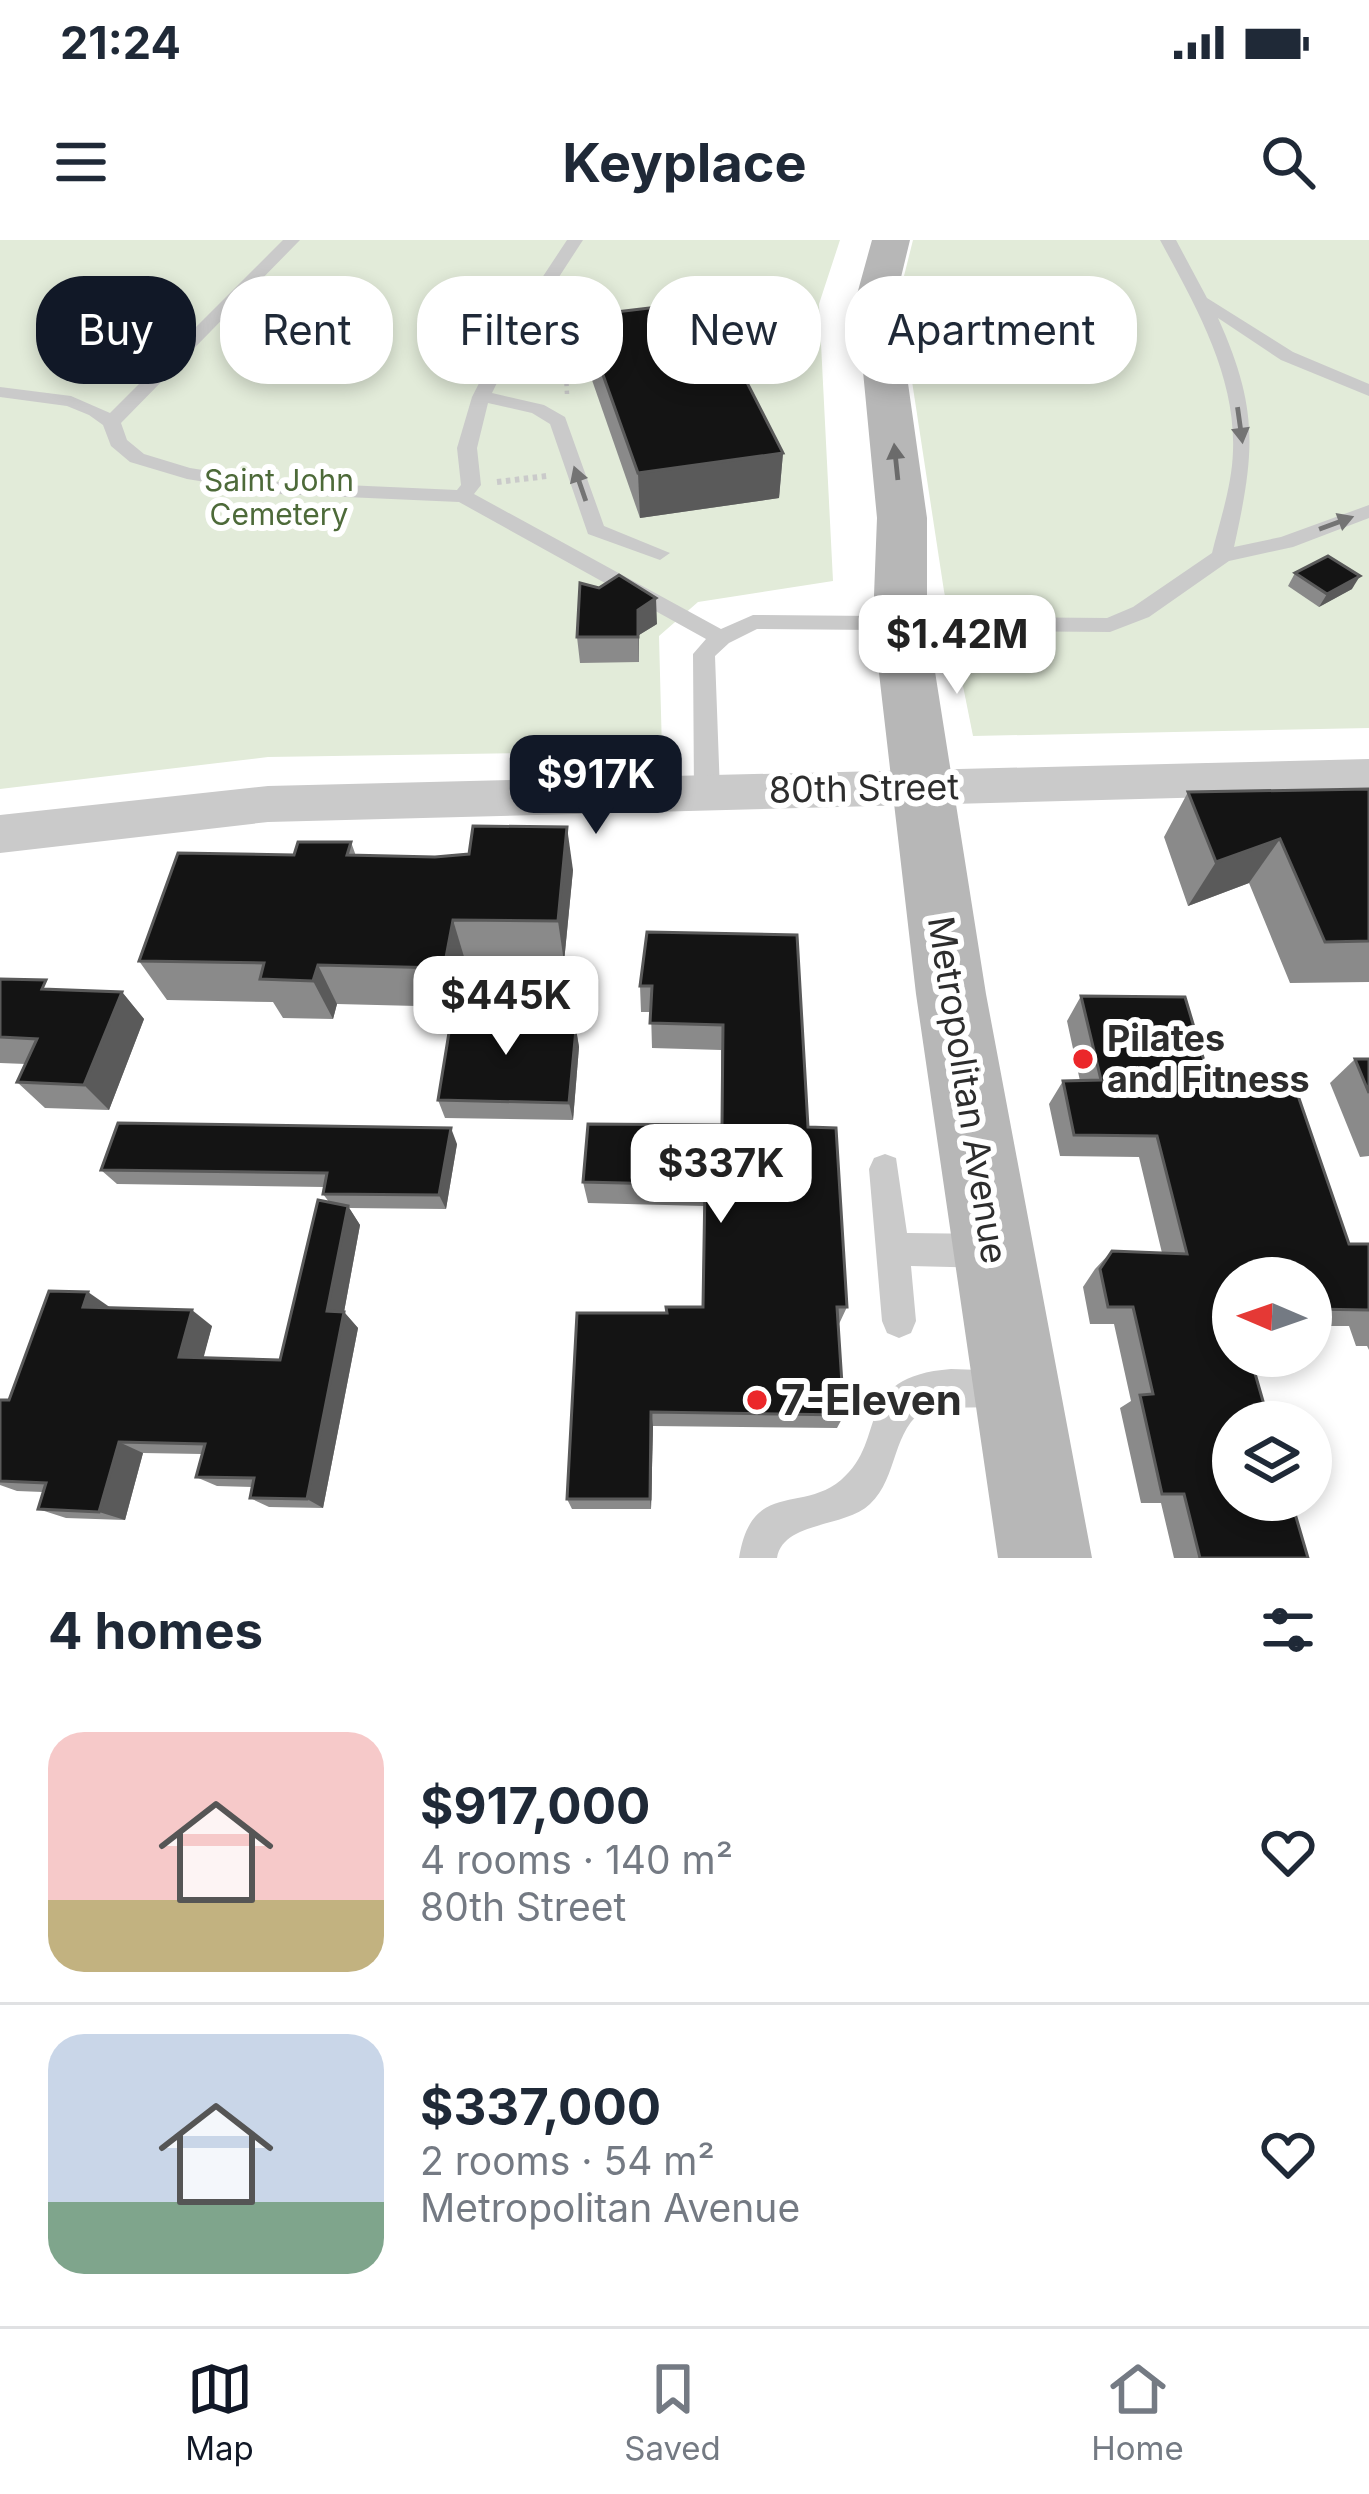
<!DOCTYPE html>
<meta charset="utf-8">
<style>
:root{--surface:#fff;--page:#f6f6f7;--text:#1f2937;--muted:#747a83;--line:#e0e1e3;--accent:#111827}
body{margin:0;font-family:Inter,sans-serif;background:var(--page);color:var(--text);height:100vh;display:flex;flex-direction:column;font-size:45px;white-space:nowrap}
*{box-sizing:border-box;margin:0}
p{font-size:39px;color:var(--muted)}
.icon{flex:none;width:66px;height:66px;fill:none;stroke:currentColor;stroke-width:2;stroke-linecap:round;stroke-linejoin:round}
.map{position:relative;height:1318px;overflow:hidden}
.panel{display:flex;flex-direction:column;background:var(--surface);flex:1}
.panel>*{flex:none}
.banner{position:absolute;left:36px;top:36px;width:1299px;height:108px;display:flex;gap:24px}
.needle{width:78px;rotate:272deg}
.controls{position:absolute;left:1212px;top:1017px;display:grid;gap:24px}
.controls a{display:grid;place-items:center;width:120px;height:120px;border-radius:50%;background:var(--surface);box-shadow:0 6px 18px #0003;font-size:60px}
.price{position:absolute;translate:-50% -102px;padding:0 27px;border-radius:24px;background:#fff;color:#222;font-size:39px;line-height:78px;filter:drop-shadow(0 3px 6px #0008)}
.price::after{content:'';position:absolute;left:50%;top:72px;width:36px;height:27px;margin-left:-18px;background:inherit;clip-path:polygon(0 0,100% 0,50% 100%)}
.price.on{background:var(--accent);color:#fff}
ul{padding:0;list-style:none}
li{display:flex;align-items:center;gap:36px;height:300px;padding:0 48px}
li+li{border-top:3px solid var(--line)}
li span{display:grid;place-items:center;flex:none;width:336px;height:240px;border-radius:36px;color:#555}
li>.icon{margin-inline-start:auto}
span .icon{width:144px;height:144px;fill:#fffc;stroke-width:1}
li b{font-size:51px}
h2{display:flex;justify-content:space-between;align-items:center;height:144px;padding:0 48px;font-size:51px}
.chip{padding:0 42px;border-radius:48px;background:var(--surface);box-shadow:0 6px 18px #0003;font-size:42px;line-height:108px}
.chip.on{background:var(--accent);color:#fff}
.status{display:flex;justify-content:space-between;align-items:center;height:84px;padding:0 60px;background:var(--surface);direction:ltr}
.status svg{height:33px;fill:currentColor}
header{display:flex;justify-content:space-between;align-items:center;height:156px;padding:0 48px;background:var(--surface);font-size:54px;font-weight:700}
.tab-bar{display:flex;justify-content:space-around;align-items:center;height:168px;border-top:3px solid var(--line);background:var(--surface);font-size:33px;color:var(--muted)}
.tab-bar a{display:grid;justify-items:center;gap:6px}
.tab-bar .on{color:var(--accent)}
.map>svg:first-child{display:block}
</style>
<div class="status"><b>21:24</b><svg viewBox="0 0 49 12"><path d="M0 12V9h3v3zM5 12V6h3v6zM10 12V3h3v9zM15 12V0h3v12zM26 1h20v11H26zM47 4h2v5h-2z"/></svg></div>
<header><svg class="icon" aria-label="menu" viewBox="0 0 24 24"><path d="M4 6h16M4 12h16M4 18h16"/></svg>Keyplace<svg class="icon" aria-label="search" viewBox="0 0 24 24"><circle cx="10" cy="10" r="6"/><path d="M15 15l6 6"/></svg></header>
<div class="map">
<svg width="1369" height="1318" viewBox="0 0 1369 1318">
<rect width="100%" height="100%" fill="#fff"/>
<g fill="#e2ebd9">
<polygon points="0,0 840,0 819,64 833,341 698,362 659,396 662,511 268,517 0,549"/>
<polygon points="913,0 1369,0 1369,488 973,496 944,351 899,56"/>
</g>
<g fill="none" stroke-linecap="round" stroke-linejoin="round">
<polyline stroke="#cacaca" stroke-width="4.5" stroke-dasharray="4.5 4.5" stroke-linecap="butt" points="530,138 566,133 567,154"/>
<polyline stroke="#cacaca" stroke-width="6" stroke-dasharray="4.5 4.5" stroke-linecap="butt" points="497,242 547,236"/>
<g fill="#cacaca" fill-rule="evenodd">
<path d="M283 0H300L121 183 127 200 144 214 190 228 278 242 457 250 461 245 457 208 472 157 501 100 567 0H583L518 100 492 153 544 165 565 177 604 286 670 313 660 320 588 294 550 184 532 173 488 163 477 208 481 245 474 254 721 389 753 375 1107 378 1133 367 1212 313C1220 280 1232 246 1233 211 1236 135 1195 65 1160 0H1176L1207 58 1293 112 1369 144V156L1281 120 1218 78C1259 169 1255 212 1234 307L1281 297 1369 265V278L1293 307 1229 321 1149 377 1110 392 757 389 729 403 715 416 720 552 707 561 694 552 693 414 706 399 459 262 278 254 187 239 130 222 111 206 103 185 89 175 67 166 0 157V147L71 156 110 173Z"/>
<polygon points="885,914 896,918 907,993 990,994 1002,999 1007,1011 1002,1023 990,1028 911,1026 916,1081 911,1093 899,1098 887,1093 882,1081 869,929 874,918"/>
<path d="M951 1129 1010 1131 1023 1136 1028 1149 1023 1162 1010 1167 927 1168C891 1189 899 1237 870 1264 845 1288 783 1281 777 1318H739C752 1239 800 1274 841 1240 890 1199 850 1137 951 1129Z"/>
</g>
<polygon fill="#cacaca" fill-rule="evenodd" points="1369,519 1369,553 268,582 0,613 0,575 268,546"/>
<polygon fill="#b7b7b7" fill-rule="evenodd" points="872,0 910,0 896,58 927,278 927,381 986,754 1092,1318 998,1318 916,754 873,381 877,278 856,58"/>
</g>
<g fill="#8a8a8a">
<polygon points="582,76 702,121 783,213 779,258 640,278 585,120"/>
<polygon points="1295,333 1352,349 1319,367 1288,346"/>
<polygon points="657,384 639,395 639,422 580,423 577,397"/>
<polygon points="1369,549 1369,742 1290,743 1249,643 1188,666 1164,597 1188,552"/>
<polygon points="351,602 356,616 573,630 564,722 465,720 457,767 337,764 333,779 283,778 273,762 167,760 139,721 294,615"/>
<polygon points="647,692 808,887 847,1067 839,1084 844,1175 837,1188 653,1186 651,1269 572,1269 567,1259 667,1073 702,1067 704,966 588,963 583,942 721,885 721,810 652,808 651,772 641,772 640,746"/>
<polygon points="0,739 54,750 122,752 144,779 109,870 45,868 17,842 26,824 0,823"/>
<polygon points="1081,756 1210,841 1349,1004 1369,1004 1369,1110 1367,1106 1356,1106 1349,1086 1311,1086 1311,1038 1233,1038 1233,1116 1308,1318 1174,1318 1161,1263 1141,1263 1120,1168 1131,1161 1114,1084 1090,1084 1083,1047 1095,1029 1112,1011 1162,1013 1139,917 1060,916 1049,864 1063,841 1080,841 1067,781"/>
<polygon points="537,788 576,789 579,807 573,880 445,878 438,860"/>
<polygon points="1355,819 1369,819 1369,916 1360,917 1330,843"/>
<polygon points="457,904 446,969 349,968 360,985 344,1072 358,1088 323,1268 269,1267 250,1258 252,1247 217,1246 196,1237 202,1214 143,1213 125,1280 66,1278 38,1269 43,1252 17,1251 0,1245 0,1160 9,1160 111,1068 212,1086 203,1117 280,1120 329,962 323,954 324,947 117,944 101,930"/>
</g>
<g fill="#5a5a5a">
<polygon points="783,213 779,258 640,278 638,233"/>
<polygon points="1360,336 1352,349 1319,367 1327,354"/>
<polygon points="656,358 657,384 639,395 639,422 638,370"/>
<polygon points="567,587 573,630 564,722 558,681"/>
<polygon points="1280,599 1249,643 1188,666 1216,622"/>
<polygon points="453,680 465,720 457,767 444,728"/>
<polygon points="318,725 337,764 333,779 313,741"/>
<polygon points="122,752 144,779 109,870 84,845"/>
<polygon points="576,789 579,807 573,880 569,863"/>
<polygon points="451,888 457,904 446,969 439,955"/>
<polygon points="348,966 360,985 344,1072 358,1088 323,1268 307,1259 327,1071"/>
<polygon points="88,1052 111,1068 83,1067"/>
<polygon points="192,1070 212,1086 200,1131 179,1117"/>
<polygon points="651,1172 653,1186 651,1269 650,1259"/>
<polygon points="119,1202 143,1213 125,1280 99,1272"/>
</g>
<g fill="#141414" stroke="#5a5a5a" stroke-width="3">
<polygon points="666,66 677,72 702,121 734,117 783,213 638,233 582,76"/>
<polygon points="1328,316 1360,336 1327,354 1295,333"/>
<polygon points="619,335 656,358 638,370 638,397 577,397 580,343 599,348"/>
<polygon points="1369,549 1369,701 1325,702 1280,599 1216,622 1188,552"/>
<polygon points="473,586 567,587 558,681 453,680 444,728 318,725 313,741 260,739 264,723 139,721 178,613 294,615 298,602 351,602 347,615 435,617 469,614"/>
<polygon points="647,692 797,695 808,887 836,888 847,1067 837,1067 844,1175 651,1172 650,1259 567,1259 577,1073 667,1073 666,1067 703,1067 705,945 583,942 588,884 722,885 723,785 650,783 652,746 640,746"/>
<polygon points="0,739 46,740 42,749 122,752 84,845 17,842 37,799 0,797"/>
<polygon points="1081,756 1185,757 1210,841 1292,838 1349,1004 1369,1004 1369,1070 1311,1069 1311,1038 1233,1038 1233,1116 1250,1116 1269,1182 1233,1182 1233,1260 1291,1260 1308,1318 1200,1318 1184,1254 1162,1254 1140,1155 1153,1154 1133,1067 1108,1067 1100,1029 1112,1011 1187,1014 1157,896 1074,895 1063,841 1101,840"/>
<polygon points="453,768 533,769 531,788 576,789 569,863 438,860"/>
<polygon points="1355,819 1369,819 1369,853"/>
<polygon points="118,883 451,888 439,955 323,954 327,933 101,930"/>
<polygon points="318,960 348,966 327,1071 344,1072 307,1259 250,1258 254,1238 196,1237 205,1204 119,1202 99,1272 38,1269 46,1243 0,1241 0,1160 9,1160 49,1051 88,1052 83,1067 192,1070 179,1117 280,1120"/>
</g>
<defs><path id="oneway-solid" d="M-6-.8H1V-3.2L6.5 0L1 3.2V.8H-6Z" transform="scale(3)"/></defs>
<g fill="#747474">
<use href="#oneway-solid" transform="translate(1240 185) rotate(82)"/>
<use href="#oneway-solid" transform="translate(580 244) rotate(-109)"/>
<use href="#oneway-solid" transform="translate(1336 283) rotate(-20)"/>
</g>
<use fill="#6b6b6b" href="#oneway-solid" transform="translate(896 222) rotate(-96)"/>
<g fill="#eb272a" stroke="#fff" stroke-width="4.5">
<circle cx="1083" cy="819" r="12"/>
<circle cx="757" cy="1160" r="12"/>
</g>
<g text-anchor="middle" stroke-width="12" stroke-linejoin="round" paint-order="stroke">
<g font-size="30" fill="#4d6a39" stroke="#fff">
<text x="279" y="251">Saint John<tspan x="279" dy="34">Cemetery</tspan></text>
</g>
<g font-size="36" fill="#2d2d2d" stroke="#fff">
<text transform="translate(864 548) rotate(-1)" y="13">80th Street</text>
<text transform="translate(968 850) rotate(81)" y="13">Metropolitan Avenue</text>
</g>
<g font-size="36" font-weight="bold" fill="#2d2d2d" stroke="#fff" text-anchor="start">
<text x="1107" y="811">Pilates<tspan x="1107" dy="41">and Fitness</tspan></text>
</g>
<g font-size="42" font-weight="bold" fill="#2d2d2d" stroke="#fff" text-anchor="start">
<text x="781" y="1175">7-Eleven</text>
</g>
</g>
</svg>
<div class="controls">
<a><svg class="needle" viewBox="-14 -14 28 28"><path d="M0-13l5 13h-10z" fill="#e53935"/><path d="M0 13l5-13h-10z" fill="#747a83"/></svg></a>
<a><svg class="icon" aria-label="layers" viewBox="0 0 24 24"><path d="M12 4l9 5-9 5-9-5zM3 14l9 5 9-5"/></svg></a>
</div>
<b class="price" style="left:957px;top:457px">$1.42M</b>
<b class="price on" style="left:596px;top:597px">$917K</b>
<b class="price" style="left:506px;top:818px">$445K</b>
<b class="price" style="left:721px;top:986px">$337K</b>
<div class="banner">
<a class="chip on">Buy</a>
<a class="chip">Rent</a>
<a class="chip">Filters</a>
<a class="chip">New</a>
<a class="chip">Apartment</a>
</div>
</div>
<section class="panel">
<h2>4 homes<svg class="icon" aria-label="filters" viewBox="0 0 24 24"><path d="M4 7h16M4 17h16"/><circle cx="9" cy="7" r="2"/><circle cx="15" cy="17" r="2"/></svg></h2>
<ul>
<li><span style="background:linear-gradient(#f6c9c9 70%,#c2b280 0)"><svg class="icon" aria-label="home" viewBox="0 0 24 24"><path d="M3 11l9-7 9 7M6 9v11h12V9"/></svg></span><div><b>$917,000</b><p>4 rooms · 140 m²</p><p>80th Street</p></div><svg class="icon" aria-label="heart" viewBox="0 0 24 24"><path d="M12 20l-8-8c-3-5 5-10 8-4 3-6 11-1 8 4z"/></svg></li>
<li><span style="background:linear-gradient(#c9d6e8 70%,#7fa58c 0)"><svg class="icon" aria-label="home" viewBox="0 0 24 24"><path d="M3 11l9-7 9 7M6 9v11h12V9"/></svg></span><div><b>$337,000</b><p>2 rooms · 54 m²</p><p>Metropolitan Avenue</p></div><svg class="icon" aria-label="heart" viewBox="0 0 24 24"><path d="M12 20l-8-8c-3-5 5-10 8-4 3-6 11-1 8 4z"/></svg></li>
</ul>
</section>
<nav class="tab-bar">
<a class="on"><svg class="icon" aria-label="map" viewBox="0 0 24 24"><path d="M3 6l6-2 6 2 6-2v14l-6 2-6-2-6 2zM9 4v14M15 6v14"/></svg>Map</a>
<a><svg class="icon" aria-label="saved" viewBox="0 0 24 24"><path d="M7 4h10v16l-5-4-5 4z"/></svg>Saved</a>
<a><svg class="icon" aria-label="home" viewBox="0 0 24 24"><path d="M3 11l9-7 9 7M6 9v11h12V9"/></svg>Home</a>
</nav>
